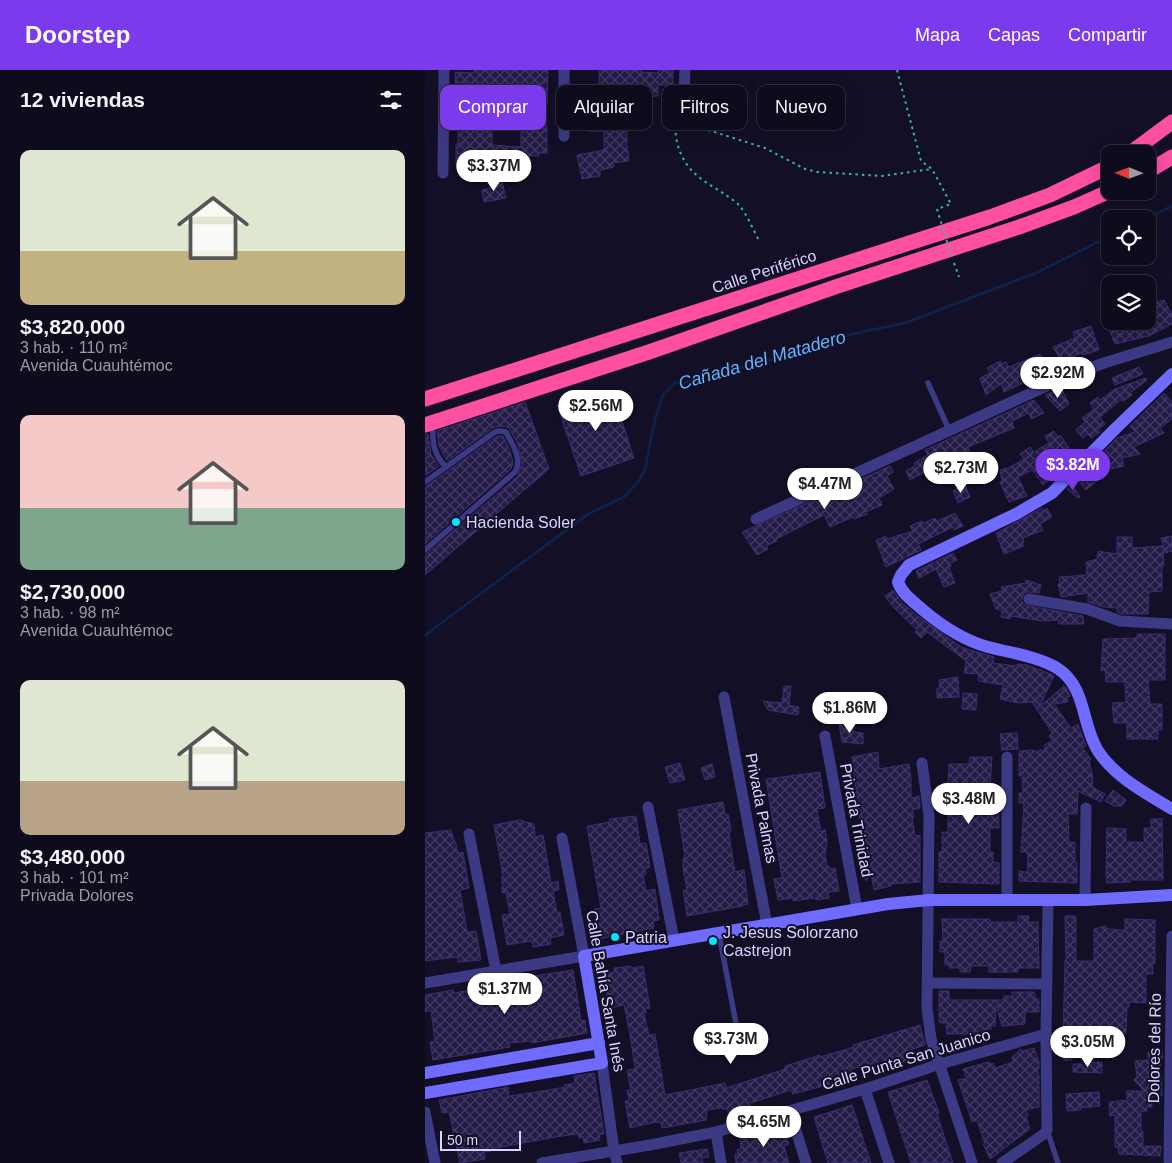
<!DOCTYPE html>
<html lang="es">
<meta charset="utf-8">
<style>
:root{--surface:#0e0b1c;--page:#171425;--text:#f1f3f6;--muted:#9b9ba3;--line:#2e2b3b;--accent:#7c3aed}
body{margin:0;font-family:Helvetica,sans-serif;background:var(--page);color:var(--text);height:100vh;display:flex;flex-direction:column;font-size:19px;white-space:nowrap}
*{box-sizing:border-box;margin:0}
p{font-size:16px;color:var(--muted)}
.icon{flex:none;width:28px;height:28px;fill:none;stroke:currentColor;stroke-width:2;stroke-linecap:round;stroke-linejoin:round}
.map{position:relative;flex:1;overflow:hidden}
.panel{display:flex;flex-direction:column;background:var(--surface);width:425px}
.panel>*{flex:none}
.banner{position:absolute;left:15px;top:15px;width:475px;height:45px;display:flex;gap:10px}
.needle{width:32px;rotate:271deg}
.tools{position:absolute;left:676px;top:75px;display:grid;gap:10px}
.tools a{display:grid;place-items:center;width:55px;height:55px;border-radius:10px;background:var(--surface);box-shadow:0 5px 20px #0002,0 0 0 1px var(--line);font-size:25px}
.scale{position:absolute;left:15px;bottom:12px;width:81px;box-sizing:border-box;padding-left:5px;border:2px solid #d9d4ff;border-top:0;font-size:14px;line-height:18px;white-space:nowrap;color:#d9d4ff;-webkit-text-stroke:4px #130f26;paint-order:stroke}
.price{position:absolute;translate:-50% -42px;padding:0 11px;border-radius:18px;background:#fff;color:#222;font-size:16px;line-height:32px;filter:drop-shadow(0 1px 2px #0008)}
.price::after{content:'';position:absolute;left:50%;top:30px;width:15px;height:11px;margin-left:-8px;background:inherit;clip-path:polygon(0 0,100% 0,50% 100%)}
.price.current{background:var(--accent);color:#fff}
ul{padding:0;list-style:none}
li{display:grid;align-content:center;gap:10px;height:265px;padding:0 20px}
li span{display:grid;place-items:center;height:155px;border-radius:10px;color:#555}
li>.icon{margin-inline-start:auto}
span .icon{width:90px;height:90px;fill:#fffc;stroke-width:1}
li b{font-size:21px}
h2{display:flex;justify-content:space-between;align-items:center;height:60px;padding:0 20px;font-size:21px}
.tag{padding:0 18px;border-radius:10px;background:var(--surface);box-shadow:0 5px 20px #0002,0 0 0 1px var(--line);font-size:18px;line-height:45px}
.tag.current{background:var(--accent);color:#fff}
header{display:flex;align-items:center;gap:30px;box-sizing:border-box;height:70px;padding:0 25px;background:var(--accent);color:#fff}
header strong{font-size:24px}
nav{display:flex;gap:28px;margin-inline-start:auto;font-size:18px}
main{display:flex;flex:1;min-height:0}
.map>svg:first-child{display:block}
</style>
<header>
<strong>Doorstep</strong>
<nav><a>Mapa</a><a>Capas</a><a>Compartir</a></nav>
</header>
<main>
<section class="panel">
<h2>12 viviendas<svg class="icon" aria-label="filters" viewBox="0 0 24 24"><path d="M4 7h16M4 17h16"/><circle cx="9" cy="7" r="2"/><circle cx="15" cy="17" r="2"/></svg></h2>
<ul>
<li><span style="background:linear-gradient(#dfe7d0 65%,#c2b280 0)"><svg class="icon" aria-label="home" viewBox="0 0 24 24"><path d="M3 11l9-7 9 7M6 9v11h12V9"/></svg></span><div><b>$3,820,000</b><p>3 hab. · 110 m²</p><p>Avenida Cuauhtémoc</p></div></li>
<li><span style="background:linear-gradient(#f6c9c9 60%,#7fa58c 0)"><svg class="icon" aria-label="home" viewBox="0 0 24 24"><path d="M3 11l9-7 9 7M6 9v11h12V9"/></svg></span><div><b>$2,730,000</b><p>3 hab. · 98 m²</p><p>Avenida Cuauhtémoc</p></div></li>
<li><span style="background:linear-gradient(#dfe7d0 65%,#b9a48a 0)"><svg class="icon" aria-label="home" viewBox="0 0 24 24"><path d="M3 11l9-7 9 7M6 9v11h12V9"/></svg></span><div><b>$3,480,000</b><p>3 hab. · 101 m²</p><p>Privada Dolores</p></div></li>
</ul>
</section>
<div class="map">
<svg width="747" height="1093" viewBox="0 0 747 1093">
<defs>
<pattern id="building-cross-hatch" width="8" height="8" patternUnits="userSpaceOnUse" patternTransform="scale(1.25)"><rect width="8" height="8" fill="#241b47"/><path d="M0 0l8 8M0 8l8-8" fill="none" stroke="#433b63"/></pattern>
</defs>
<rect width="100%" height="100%" fill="#130f26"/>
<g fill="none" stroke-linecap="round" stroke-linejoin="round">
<g stroke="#0c2248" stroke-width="3">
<polyline points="721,149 747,136"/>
<polyline points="0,565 163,444 199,427 213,412 220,399 230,349 238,325 250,313 262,312 305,301 342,291 399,270 480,253 611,203 685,166"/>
</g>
</g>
<g fill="url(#building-cross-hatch)" stroke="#3b2d73">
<polygon points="49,0 123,0 122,35 112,34 110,32 103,32 103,26 86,26 86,34 79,34 78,55 63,54 63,35 47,33 47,13 30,13 30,2 49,3"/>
<polygon points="174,0 216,0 216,2 233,3 233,0 248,0 248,15 233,15 233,26 217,27 217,30 201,30 202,35 192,35 192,55 202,55 202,81 203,81 204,91 188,93 189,97 175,100 175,106 157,109 152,85 179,80 179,61 163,61 163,54 159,54 159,45 163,46 163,38 174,39"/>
<polygon points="33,54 67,55 67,75 96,77 96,55 122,56 122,83 114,83 114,86 104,86 104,97 58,98 58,96 50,96 50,94 31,95 31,74 33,74"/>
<polygon points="77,111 81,128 59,132 57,120 65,118 64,113"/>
<polygon points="739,230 747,244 747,254 724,266 690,274 684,259 692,257 690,255 696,251 722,251 722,233"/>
<polygon points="666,256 674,280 658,285 657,283 636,291 628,277 650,268 648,262"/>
<polygon points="615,284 622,294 599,305 602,311 579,322 576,314 561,325 555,308 565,303 562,298 575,291 577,294 581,292 584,297"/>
<polygon points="714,297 718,304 690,315 687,308"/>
<polygon points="721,308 722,310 705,323 707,325 698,331 697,329 675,347 680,354 673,360 675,362 666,368 663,364 658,368 651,360 660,352 657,348 669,339 665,333 673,327 675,330 690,319"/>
<polygon points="636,318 644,334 635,341 620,325"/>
<polygon points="187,320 209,388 156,406 132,335 172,321 174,324"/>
<polygon points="739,323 747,332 747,349 735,358 739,363 709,377 715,384 697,388 699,396 686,399 683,386 665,397 665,396 692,368 710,362 705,356"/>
<polygon points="609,330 619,343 606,349 604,343 587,351 589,358 543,377 545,382 533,388 530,382 503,394 505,399 485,410 481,401 490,396 489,393 503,385 500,380"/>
<polygon points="100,332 124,399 0,505 0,485 93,406 97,393 93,374 85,360 82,357 74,356 68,358 22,391 14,376 12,361"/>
<polygon points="629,361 633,367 635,365 647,382 633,392 638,400 631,408 629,406 618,415 607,400 593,407 602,426 584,432 575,412 577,411 575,400 583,398 599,389 595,384 605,377 609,382 624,373 620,366"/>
<polygon points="0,364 3,364 6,384 14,396 0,406"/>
<polygon points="72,366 78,366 84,378 88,392 86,399 0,474 0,417"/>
<polygon points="465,396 468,402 462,406 469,419 454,428 457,435 441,442 442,444 429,449 428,447 405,457 399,445 351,469 352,471 341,476 343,479 332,485 317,462"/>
<polygon points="662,400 672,411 661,420 652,409"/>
<polygon points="647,414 655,427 653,428 642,419"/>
<polygon points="540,415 545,427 533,433 528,421"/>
<polygon points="617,438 618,441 622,438 627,447 615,454 618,460 598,468 599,476 579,484 571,463"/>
<polygon points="530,443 538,456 529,460 528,457 493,474 496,480 461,497 451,470 461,466 462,469 465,468 488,461 485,456 497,451 498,453 510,448 512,451"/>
<polygon points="747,466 747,481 740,483 736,468"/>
<polygon points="692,467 707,467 707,478 738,476 739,496 737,496 737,521 724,522 723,544 697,544 692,542 692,538 679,537 663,532 663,523 636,527 633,514 635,513 634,507 662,505 661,492 672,489 673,481 692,484"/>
<polygon points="528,483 532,490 525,493 526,496 524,497 530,513 519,517 511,499 494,508 491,501"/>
<polygon points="601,510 616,515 614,523 602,522 598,525 597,531 600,535 658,546 659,554 634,554 633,550 617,551 585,546 585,549 576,547 577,541 571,539 565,524 577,521 576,517 601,513"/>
<polygon points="468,520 477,533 493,546 536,577 569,587 568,593 592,596 592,594 602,595 628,605 629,606 615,636 639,616 642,619 645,626 642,628 643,632 629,634 646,658 653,654 661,676 657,677 666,689 664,691 668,707 667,717 680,724 676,732 653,721 652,744 643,744 644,772 650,772 650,792 652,792 652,813 594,811 594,801 602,802 603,792 602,782 596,782 599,733 594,733 594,723 598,723 597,706 594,706 594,681 609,680 612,682 615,680 620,680 619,676 627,670 624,666 627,663 607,632 593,633 575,629 578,615 553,611 554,604 539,603 541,591 502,562 496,568 490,562 492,560 469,538 460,526"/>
<polygon points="712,564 740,564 740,610 723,610 725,634 737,634 737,660 733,660 733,669 702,669 702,653 689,653 687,633 701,632 700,612 681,612 680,600 676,601 678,569 712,568"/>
<polygon points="533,607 534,627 512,628 512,618 515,618 514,610"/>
<polygon points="359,616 366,616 364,635 374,637 373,645 343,640 338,631 357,633"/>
<polygon points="538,623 552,624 551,640 537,639"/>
<polygon points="414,653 426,653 425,660 429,660 429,662 438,663 438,674 417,672"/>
<polygon points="592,663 593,679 577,680 575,664"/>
<polygon points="453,682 454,699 484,694 486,710 486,728 494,726 495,734 495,738 487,740 489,748 487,748 490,766 495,765 495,812 466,814 466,816 449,820 446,804 441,811 438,789 442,789 437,752 435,752 427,687"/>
<polygon points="545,687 567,687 564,733 573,733 574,758 565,758 565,782 568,782 568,792 574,793 574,814 514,812 514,782 517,782 517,762 523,762 523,743 515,743 515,733 518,733 518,713 523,713 524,694 544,694"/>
<polygon points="255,693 260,710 245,713 240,697"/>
<polygon points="287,694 290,707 280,710 276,698"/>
<polygon points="395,702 400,738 392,739 396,762 400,759 402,773 400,784 402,796 404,796 404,799 410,798 414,821 403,822 404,828 391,830 390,828 368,831 368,828 353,830 349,809 357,808 341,709"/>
<polygon points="688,720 701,730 697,736 689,736 680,731"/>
<polygon points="298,732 300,745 303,744 306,760 304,764 310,802 319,800 323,834 318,835 318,836 262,846 258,820 262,820 258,798 258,788 260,788 253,740"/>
<polygon points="211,746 215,774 221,773 225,797 220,799 221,804 218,805 221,821 230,819 234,850 228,851 229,858 174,869 169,839 176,838 162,756 185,752 184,749"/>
<polygon points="726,749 737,749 738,810 705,810 705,812 682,813 681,807 682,758 701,759 701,772 719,772 719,758 726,758"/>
<polygon points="94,750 109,754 110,767 118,765 126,813 133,811 134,820 128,821 132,843 135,842 139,865 125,868 126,874 108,877 107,871 82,875 77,845 85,844 81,823 77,823 77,800 69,755"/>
<polygon points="26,760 29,771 30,771 33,783 38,782 44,818 35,820 42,862 51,861 56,890 33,892 32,887 0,891 0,763"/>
<polygon points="593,846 604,846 603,852 613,852 614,898 593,898 593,902 564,902 564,896 546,896 545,902 535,902 535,898 524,898 524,895 520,895 520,882 515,882 515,871 518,871 517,849 565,849 565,852 593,852"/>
<polygon points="640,846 651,846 651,891 669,891 669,859 680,856 683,859 700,860 700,849 730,850 730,893 728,893 728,904 721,904 721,933 704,932 704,937 702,937 701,964 690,964 690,970 647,967 647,990 639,990 638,964 640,890 641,890"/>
<polygon points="206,896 207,898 218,896 225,938 220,939 221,943 219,944 224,965 230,964 240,1025 300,1013 301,1018 360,999 360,996 395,985 395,987 429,977 428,975 495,955 500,975 482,981 484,990 466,995 466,997 447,1003 445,994 426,999 429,1008 368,1024 366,1020 329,1032 324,1033 326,1040 303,1043 303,1039 297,1039 297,1038 282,1040 281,1050 237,1058 236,1053 231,1052 205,1058 200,1031 204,1030 202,1020 206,1021 202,1000 210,999 206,970 199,935 184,938 179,903 190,902 189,898"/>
<polygon points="148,900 156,951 160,950 162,963 107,973 107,971 84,973 85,977 8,990 5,972 10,971 6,940 0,942 0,925 28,920 29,923 74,915 104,915 103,907"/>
<polygon points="514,921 524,921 524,930 578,930 579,926 587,926 587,922 609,922 611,929 614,929 614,942 600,942 600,954 577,956 571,935 570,956 566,956 566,959 561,959 560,964 522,964 521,953 515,953 514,949"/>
<polygon points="609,978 614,991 614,999 612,1000 614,1005 614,1037 601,1040 603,1046 601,1047 605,1059 565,1089 558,1074 560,1074 552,1050 547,1052 533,1010 542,1008 538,999 564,992 565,994 568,993 570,998 588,992 587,987 596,979 597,981"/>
<polygon points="737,981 737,990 735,990 737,1026 727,1026 727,1037 722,1037 722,1041 716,1041 716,1061 718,1061 718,1076 736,1076 735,1086 694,1084 693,1077 690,1077 690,1045 685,1046 684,1032 702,1030 702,1021 719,1021 709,1010 712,1007 710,991 723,990 723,982"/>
<polygon points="666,992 677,992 677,1003 648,1002 648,994 666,994"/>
<polygon points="169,1003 179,1064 174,1065 175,1070 159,1073 158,1067 154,1068 153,1064 130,1067 66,1079 66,1081 59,1082 60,1089 35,1093 24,1042 17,1043 14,1030 83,1017 84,1026 111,1022 140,1017 139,1015 150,1013 149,1006"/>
<polygon points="502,1010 514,1043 512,1044 528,1093 486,1093 463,1022"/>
<polygon points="674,1022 675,1036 656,1038 656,1040 642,1041 641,1024"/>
<polygon points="427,1035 446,1093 403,1093 389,1047"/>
<polygon points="357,1056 364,1074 359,1076 364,1093 311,1093 310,1084 313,1083 312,1080 316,1078 315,1069 341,1063 341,1061"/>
<polygon points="282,1079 284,1087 277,1088 278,1093 256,1093 254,1083"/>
</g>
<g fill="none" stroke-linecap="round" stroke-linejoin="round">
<g stroke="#2fb8b0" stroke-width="2" stroke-dasharray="2.5 4" stroke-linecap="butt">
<polyline points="472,0 496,91 507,99 526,134 512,139"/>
<path d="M255 31C245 58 251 90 275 108 287 117 303 125 314 135 322 144 329 162 335 172"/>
<polyline points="260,32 261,44 283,60 340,78 380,99 392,102 457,106 507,99"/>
<polyline points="529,193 534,207"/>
</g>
<g stroke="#3d3a85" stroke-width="5.5">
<polyline points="503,313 525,362"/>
<path d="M8 354C7 371 8 384 21 397"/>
<path d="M0 412 70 362 74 361 81 362C87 374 98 389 90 402L0 480"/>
<polyline points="294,864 316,980"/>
<polyline points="622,1060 633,1093"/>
</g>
<g stroke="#3d3a85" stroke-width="11">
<polyline points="259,22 260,0"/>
<polyline points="139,66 139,0"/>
<polyline points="18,103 19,0"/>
<polyline points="331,449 648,304 679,293 747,272"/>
<polyline points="604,529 662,539 695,551 747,554"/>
<polyline points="299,627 342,855"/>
<polyline points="400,666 432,839"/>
<polyline points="497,693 504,745 502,938 506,969 547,1093"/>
<polyline points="223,737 249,870"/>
<polyline points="44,764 71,901"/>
<polyline points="582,829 582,687"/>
<polyline points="660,830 661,738"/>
<polyline points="0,913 159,886 137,768"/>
<polyline points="503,913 622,914"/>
<polyline points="177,993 189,1081 192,1093"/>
<polyline points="440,1019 464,1093"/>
<polyline points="365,1041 381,1093"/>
<polyline points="0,1042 10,1093"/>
<polyline points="291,1062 296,1093"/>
<polyline points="744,1090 747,866"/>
<polyline points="117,1093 225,1075 291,1062 440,1019 515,994 621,964"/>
<polyline points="577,1093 619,1064 622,1060 621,964 623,830"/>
</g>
<g stroke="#6f6bff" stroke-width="12">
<path d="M747 304 690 359 627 423 591 444 484 495 476 505 473 512C477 524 488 531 498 540 518 557 538 570 563 577 586 583 611 586 632 598 662 617 656 654 673 681 691 708 721 723 747 739"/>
<polyline points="0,1003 174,973"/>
<polyline points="0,1023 177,993 159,886 463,834 504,830 660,830 747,825"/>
</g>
<g stroke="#ff4fa3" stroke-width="15">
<polyline points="704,84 747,52"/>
<polyline points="722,102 747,87"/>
<polyline points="0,329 565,147 625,125 685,96"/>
<polyline points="0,355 224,282 413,216 597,156 649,137 685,121"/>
</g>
<polyline stroke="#2fb8b0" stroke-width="2" stroke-dasharray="2.5 4" stroke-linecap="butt" points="512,139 527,188"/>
</g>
<g fill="#00e5ff" stroke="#130f26" stroke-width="2">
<circle cx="31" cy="452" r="5"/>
<circle cx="190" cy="867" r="5"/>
<circle cx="288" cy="871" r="5"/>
</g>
<g text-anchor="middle" stroke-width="4" stroke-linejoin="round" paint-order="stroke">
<g font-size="16" fill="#d9d4ff" stroke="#130f26">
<text transform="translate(339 201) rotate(-18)" y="6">Calle Periférico</text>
<text transform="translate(337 738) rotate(79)" y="6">Privada Palmas</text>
<text transform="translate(432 750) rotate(79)" y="6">Privada Trinidad</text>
<text transform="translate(181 921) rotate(80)" y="6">Calle Bahía Santa Inés</text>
<text transform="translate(729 978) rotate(-89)" y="6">Dolores del Río</text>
<text transform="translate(481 989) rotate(-17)" y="6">Calle Punta San Juanico</text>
</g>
<g font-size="16" fill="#d9d4ff" stroke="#130f26" text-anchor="start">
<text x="41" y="458">Hacienda Soler</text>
<text x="298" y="868">J. Jesus Solorzano<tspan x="298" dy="18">Castrejon</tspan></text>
<text x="200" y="873">Patria</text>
</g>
<g font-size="18" font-style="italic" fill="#62b6ff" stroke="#130f26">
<text transform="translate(337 290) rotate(-16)" y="6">Cañada del Matadero</text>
</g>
</g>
</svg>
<div class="tools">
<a><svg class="needle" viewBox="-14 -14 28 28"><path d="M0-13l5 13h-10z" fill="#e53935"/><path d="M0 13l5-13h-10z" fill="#9b9ba3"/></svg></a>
<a><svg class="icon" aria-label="locate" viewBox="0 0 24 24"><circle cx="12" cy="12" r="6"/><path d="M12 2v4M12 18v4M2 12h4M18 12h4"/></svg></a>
<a><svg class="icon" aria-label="layers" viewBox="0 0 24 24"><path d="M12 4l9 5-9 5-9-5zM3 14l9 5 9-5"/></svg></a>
</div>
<div class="scale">50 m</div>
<b class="price" style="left:69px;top:122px">$3.37M</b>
<b class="price" style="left:633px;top:329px">$2.92M</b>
<b class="price" style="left:171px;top:362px">$2.56M</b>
<b class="price current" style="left:648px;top:421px">$3.82M</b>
<b class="price" style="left:536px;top:424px">$2.73M</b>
<b class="price" style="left:400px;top:440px">$4.47M</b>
<b class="price" style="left:425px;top:664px">$1.86M</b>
<b class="price" style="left:544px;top:755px">$3.48M</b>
<b class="price" style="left:80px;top:945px">$1.37M</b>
<b class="price" style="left:306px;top:995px">$3.73M</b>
<b class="price" style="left:663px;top:998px">$3.05M</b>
<b class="price" style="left:339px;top:1078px">$4.65M</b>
<div class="banner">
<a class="tag current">Comprar</a>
<a class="tag">Alquilar</a>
<a class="tag">Filtros</a>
<a class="tag">Nuevo</a>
</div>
</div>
</main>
